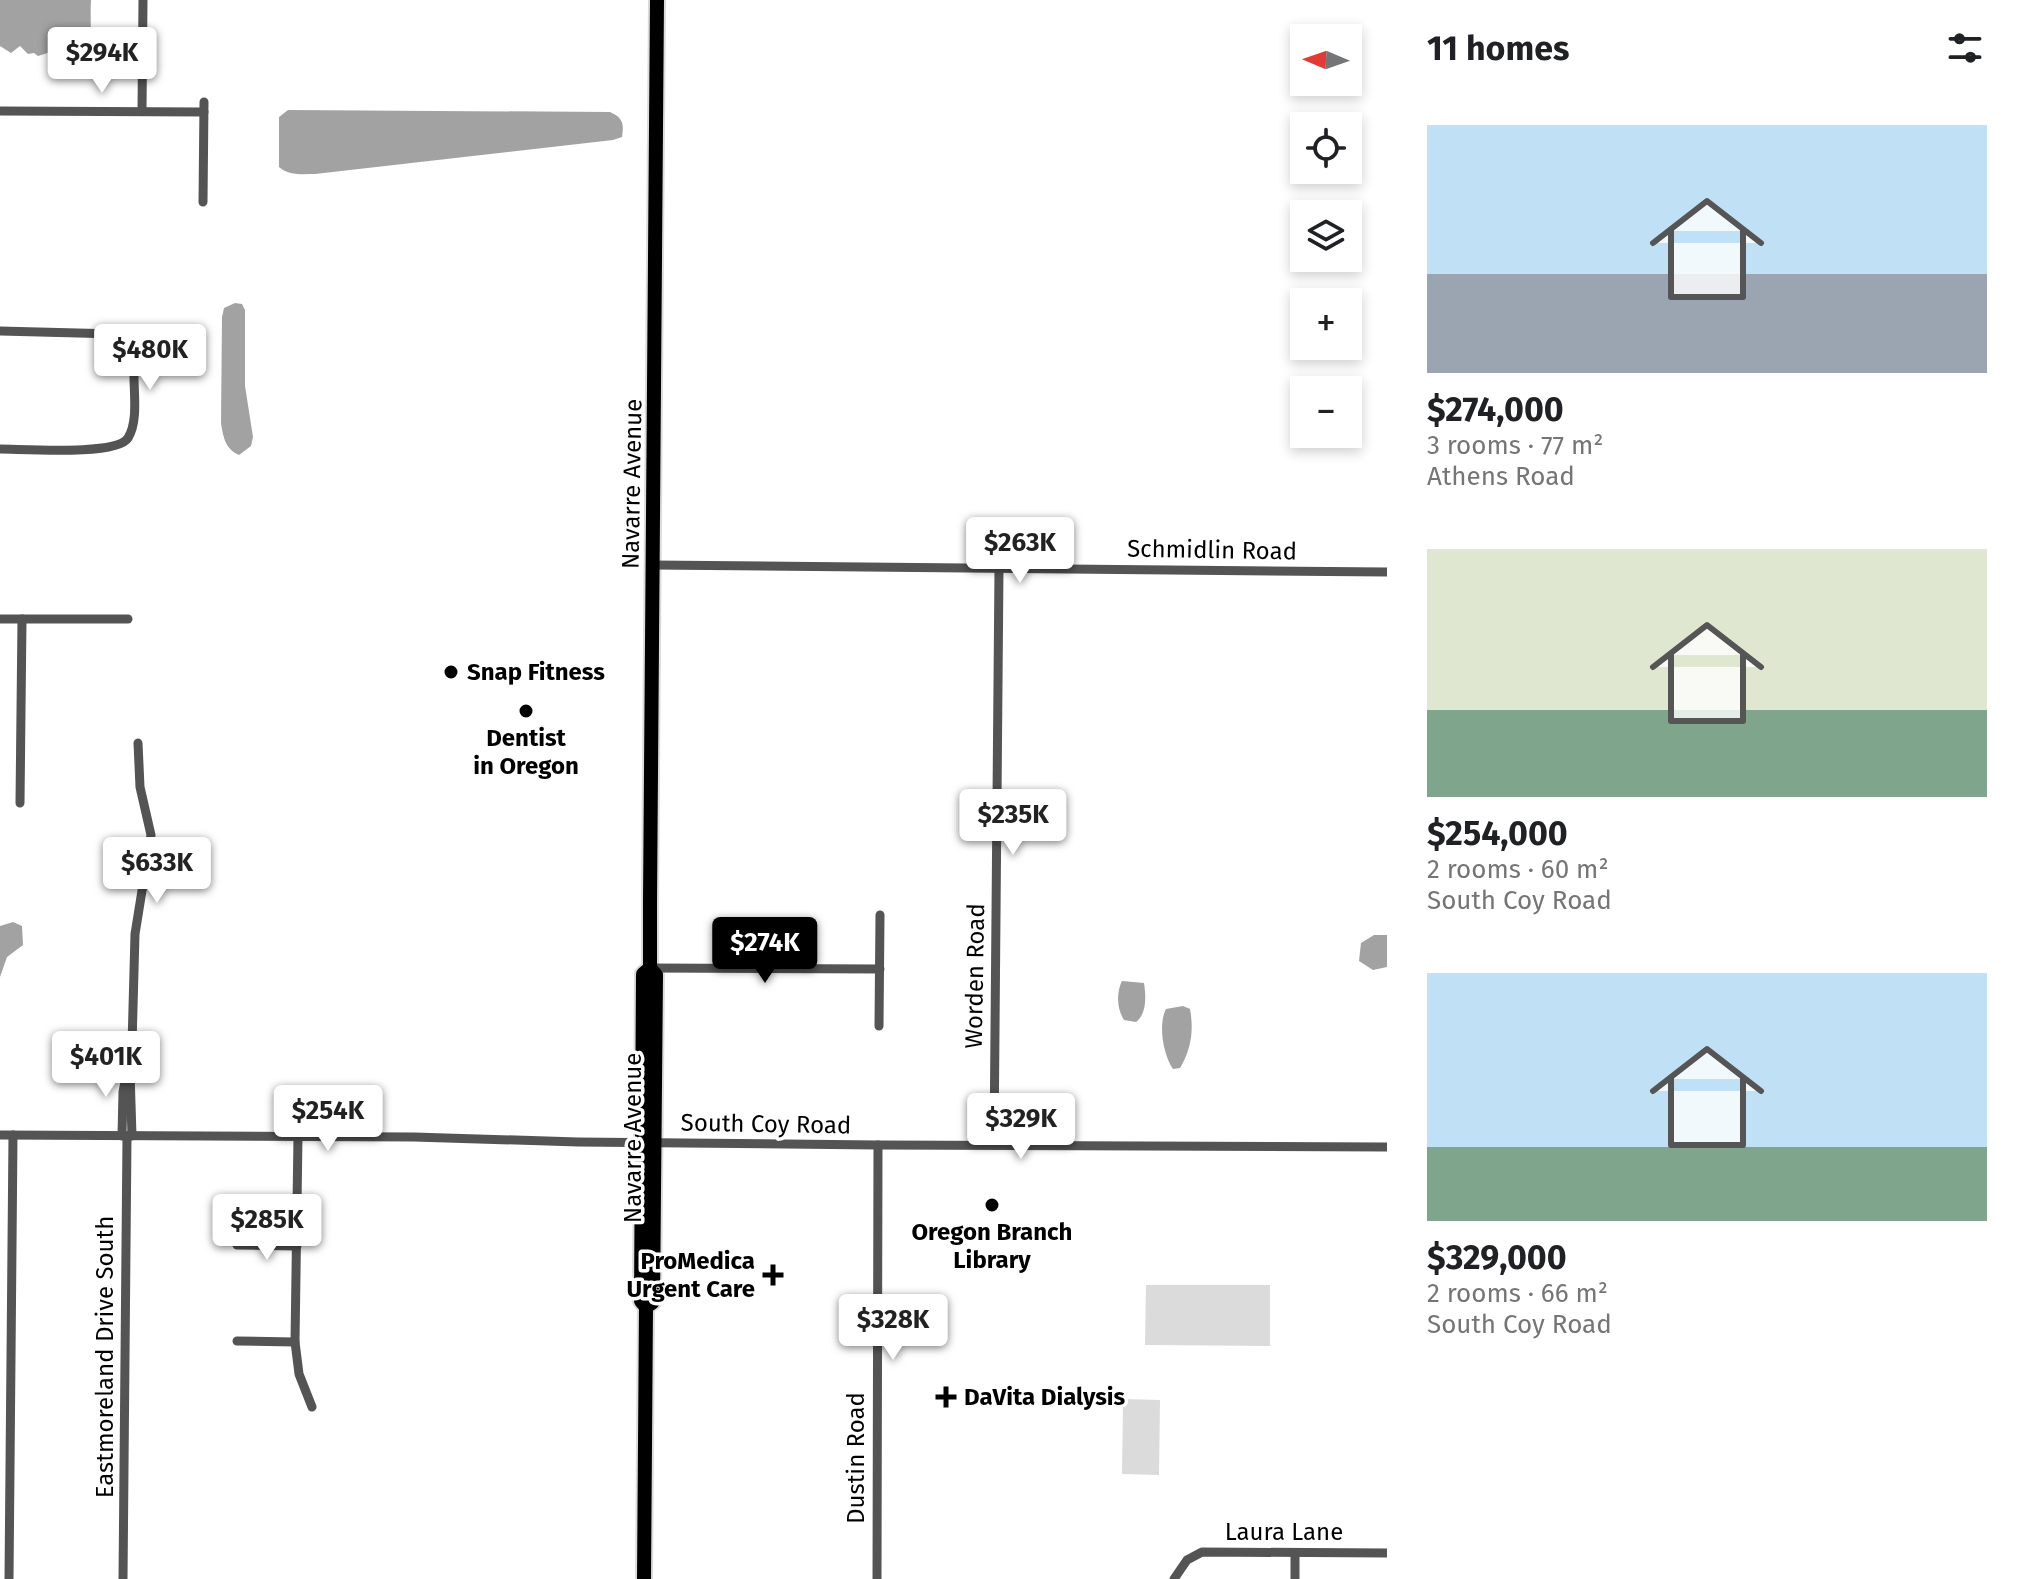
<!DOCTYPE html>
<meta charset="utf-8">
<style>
:root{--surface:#fff;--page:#f2f2f2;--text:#202124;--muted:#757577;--accent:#000}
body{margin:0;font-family:"Fira Sans",sans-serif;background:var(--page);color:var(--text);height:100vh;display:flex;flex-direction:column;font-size:30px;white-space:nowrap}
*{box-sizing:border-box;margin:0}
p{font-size:26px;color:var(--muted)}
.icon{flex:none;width:44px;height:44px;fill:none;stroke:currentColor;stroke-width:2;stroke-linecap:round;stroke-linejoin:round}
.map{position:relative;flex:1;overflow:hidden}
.panel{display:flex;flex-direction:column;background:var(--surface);width:640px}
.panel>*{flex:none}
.needle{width:52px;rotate:272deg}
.buttons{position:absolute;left:1290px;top:24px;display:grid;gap:16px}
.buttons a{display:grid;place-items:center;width:72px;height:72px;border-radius:0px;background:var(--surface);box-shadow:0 4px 12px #0003;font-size:40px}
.price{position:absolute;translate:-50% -68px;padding:0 18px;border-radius:8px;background:#fff;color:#222;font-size:26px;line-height:52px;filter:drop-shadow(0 2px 4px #0008)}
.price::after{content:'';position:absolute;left:50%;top:48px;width:24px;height:18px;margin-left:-12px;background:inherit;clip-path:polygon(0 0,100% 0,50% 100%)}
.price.selected{background:var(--accent);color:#fff}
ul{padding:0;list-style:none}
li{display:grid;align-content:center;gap:16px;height:424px;padding:0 40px}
li span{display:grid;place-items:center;height:248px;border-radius:0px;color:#555}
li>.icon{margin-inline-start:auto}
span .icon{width:144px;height:144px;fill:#fffc;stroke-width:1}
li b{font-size:34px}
h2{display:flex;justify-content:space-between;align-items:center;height:96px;padding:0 40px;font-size:34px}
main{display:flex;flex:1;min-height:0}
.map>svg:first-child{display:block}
</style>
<main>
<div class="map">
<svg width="1387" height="1579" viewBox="0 0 1387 1579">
<rect width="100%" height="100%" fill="#fff"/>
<g fill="#dbdbdb">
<polygon points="1146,1285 1270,1285 1270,1346 1145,1345"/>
<polygon points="1123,1399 1160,1400 1159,1475 1122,1474"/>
</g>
<g fill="#a2a2a2">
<path d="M0 0H91C90 16 92 34 89 48L83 51C68 43 53 52 38 56L34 53 28 54 20 46 11 53 0 46Z"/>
<path d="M288 110 610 112C623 118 624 123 622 137L613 140 315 174C303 174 289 176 279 167V117Z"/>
<path d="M235 303 242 304 245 310V386L253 437 251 446 239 455C225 449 223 436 221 423L222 317 224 308Z"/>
<polygon points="13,922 22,926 23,945 7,957 0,977 0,926"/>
<polygon points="1374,935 1387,935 1387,967 1373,970 1359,961 1361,943"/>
<path d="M1122 981 1144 983C1146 996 1147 1013 1136 1022L1124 1020C1117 1009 1116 993 1122 981Z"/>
<path d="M1183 1006 1190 1009C1194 1031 1191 1049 1180 1068L1173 1069C1163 1055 1158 1024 1166 1009Z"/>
</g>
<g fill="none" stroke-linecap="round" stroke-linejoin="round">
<defs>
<g id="highway">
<polyline points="646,1307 653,1302 656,975 650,968 650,901 657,0"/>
<polyline points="644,1579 646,1307 641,1301 643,974 650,968"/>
</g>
</defs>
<use href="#highway" stroke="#dbdbdb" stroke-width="18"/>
<g stroke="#545454" stroke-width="9">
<polyline points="0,111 204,112"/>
<polyline points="142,111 143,0"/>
<polyline points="203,202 204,102"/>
<path d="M0 331 117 334C135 342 134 359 134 377 134 395 138 422 128 438 117 456 23 449 0 449"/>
<polyline points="653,565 1387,572"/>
<polyline points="0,619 128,619"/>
<polyline points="20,803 22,619"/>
<polyline points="650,968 880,969"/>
<polyline points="879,1026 880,915"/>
<polyline points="130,1072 132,1136"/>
<polyline points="0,1135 414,1137 578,1142 878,1145 1387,1147"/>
<polyline points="122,1136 123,1092 132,1045 135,934 151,835 140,787 138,743"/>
<polyline points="298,1136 295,1342 299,1374 312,1407"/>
<polyline points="994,1145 999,568"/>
<polyline points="237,1245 297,1246"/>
<polyline points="237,1341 295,1342"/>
<polyline points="9,1579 13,1135"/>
<polyline points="123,1579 127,1136"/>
<polyline points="877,1579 878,1145"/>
<polyline points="1174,1579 1187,1560 1202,1552 1387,1553"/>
<polyline points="1295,1579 1295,1553"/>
</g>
<use href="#highway" stroke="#000" stroke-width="14"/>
</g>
<g fill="#000" stroke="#fff" stroke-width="3">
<circle cx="451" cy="672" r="8"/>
<circle cx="526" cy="711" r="8"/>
<circle cx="992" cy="1205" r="8"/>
<path d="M769 1263h8v8h8v8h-8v8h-8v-8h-8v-8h8z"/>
<path d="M942 1385h8v8h8v8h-8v8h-8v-8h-8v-8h8z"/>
</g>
<g text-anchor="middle" stroke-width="7" stroke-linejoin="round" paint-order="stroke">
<g font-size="24" fill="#000" stroke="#fff">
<text transform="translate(632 484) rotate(-89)" y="8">Navarre Avenue</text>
<text transform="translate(1212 550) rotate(1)" y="8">Schmidlin Road</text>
<text transform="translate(975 976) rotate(-89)" y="8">Worden Road</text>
<text transform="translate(766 1124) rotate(1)" y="8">South Coy Road</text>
<text transform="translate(633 1138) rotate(-90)" y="8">Navarre Avenue</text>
<text transform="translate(105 1357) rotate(-90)" y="8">Eastmoreland Drive South</text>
<text transform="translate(856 1458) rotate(-90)" y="8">Dustin Road</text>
<text x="1284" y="1540">Laura Lane</text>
</g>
<g font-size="24" font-weight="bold" fill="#000" stroke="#fff" text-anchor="start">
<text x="467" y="680">Snap Fitness</text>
<text x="526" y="746" text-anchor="middle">Dentist<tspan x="526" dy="28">in Oregon</tspan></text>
<text x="992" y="1240" text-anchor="middle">Oregon Branch<tspan x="992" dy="28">Library</tspan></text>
<text x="755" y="1269" text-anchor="end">ProMedica<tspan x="755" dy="28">Urgent Care</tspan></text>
<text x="964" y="1405">DaVita Dialysis</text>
</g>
</g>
</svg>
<div class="buttons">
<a><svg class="needle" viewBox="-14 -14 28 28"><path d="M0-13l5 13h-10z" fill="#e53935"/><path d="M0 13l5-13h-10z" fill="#757577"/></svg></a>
<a><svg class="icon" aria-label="locate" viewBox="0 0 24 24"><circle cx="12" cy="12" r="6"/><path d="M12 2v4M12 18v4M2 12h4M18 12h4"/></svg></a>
<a><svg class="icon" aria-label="layers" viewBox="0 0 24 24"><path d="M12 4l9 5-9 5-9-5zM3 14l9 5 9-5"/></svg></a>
<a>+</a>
<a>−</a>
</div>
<b class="price" style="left:102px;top:95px">$294K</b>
<b class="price" style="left:150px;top:392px">$480K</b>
<b class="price" style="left:1020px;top:585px">$263K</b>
<b class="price" style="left:1013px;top:857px">$235K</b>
<b class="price" style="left:157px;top:905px">$633K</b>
<b class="price selected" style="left:765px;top:985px">$274K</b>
<b class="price" style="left:106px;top:1099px">$401K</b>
<b class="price" style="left:328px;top:1153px">$254K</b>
<b class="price" style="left:1021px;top:1161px">$329K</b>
<b class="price" style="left:267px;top:1262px">$285K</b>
<b class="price" style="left:893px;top:1362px">$328K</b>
</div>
<section class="panel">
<h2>11 homes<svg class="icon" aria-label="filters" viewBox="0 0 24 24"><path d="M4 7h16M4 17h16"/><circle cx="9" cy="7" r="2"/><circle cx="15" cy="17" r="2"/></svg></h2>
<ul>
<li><span style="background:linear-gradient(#bfe0f5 60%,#9aa5b1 0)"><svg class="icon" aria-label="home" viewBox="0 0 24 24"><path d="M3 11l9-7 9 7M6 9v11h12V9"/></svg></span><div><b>$274,000</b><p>3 rooms · 77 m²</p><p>Athens Road</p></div></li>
<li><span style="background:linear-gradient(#dfe7d0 65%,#7fa58c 0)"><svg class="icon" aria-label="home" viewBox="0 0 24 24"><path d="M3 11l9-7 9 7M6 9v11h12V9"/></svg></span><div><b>$254,000</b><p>2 rooms · 60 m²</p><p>South Coy Road</p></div></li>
<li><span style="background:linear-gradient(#bfe0f5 70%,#7fa58c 0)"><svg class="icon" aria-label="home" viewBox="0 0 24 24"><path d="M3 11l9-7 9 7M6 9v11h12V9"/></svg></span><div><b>$329,000</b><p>2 rooms · 66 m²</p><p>South Coy Road</p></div></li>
</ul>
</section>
</main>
